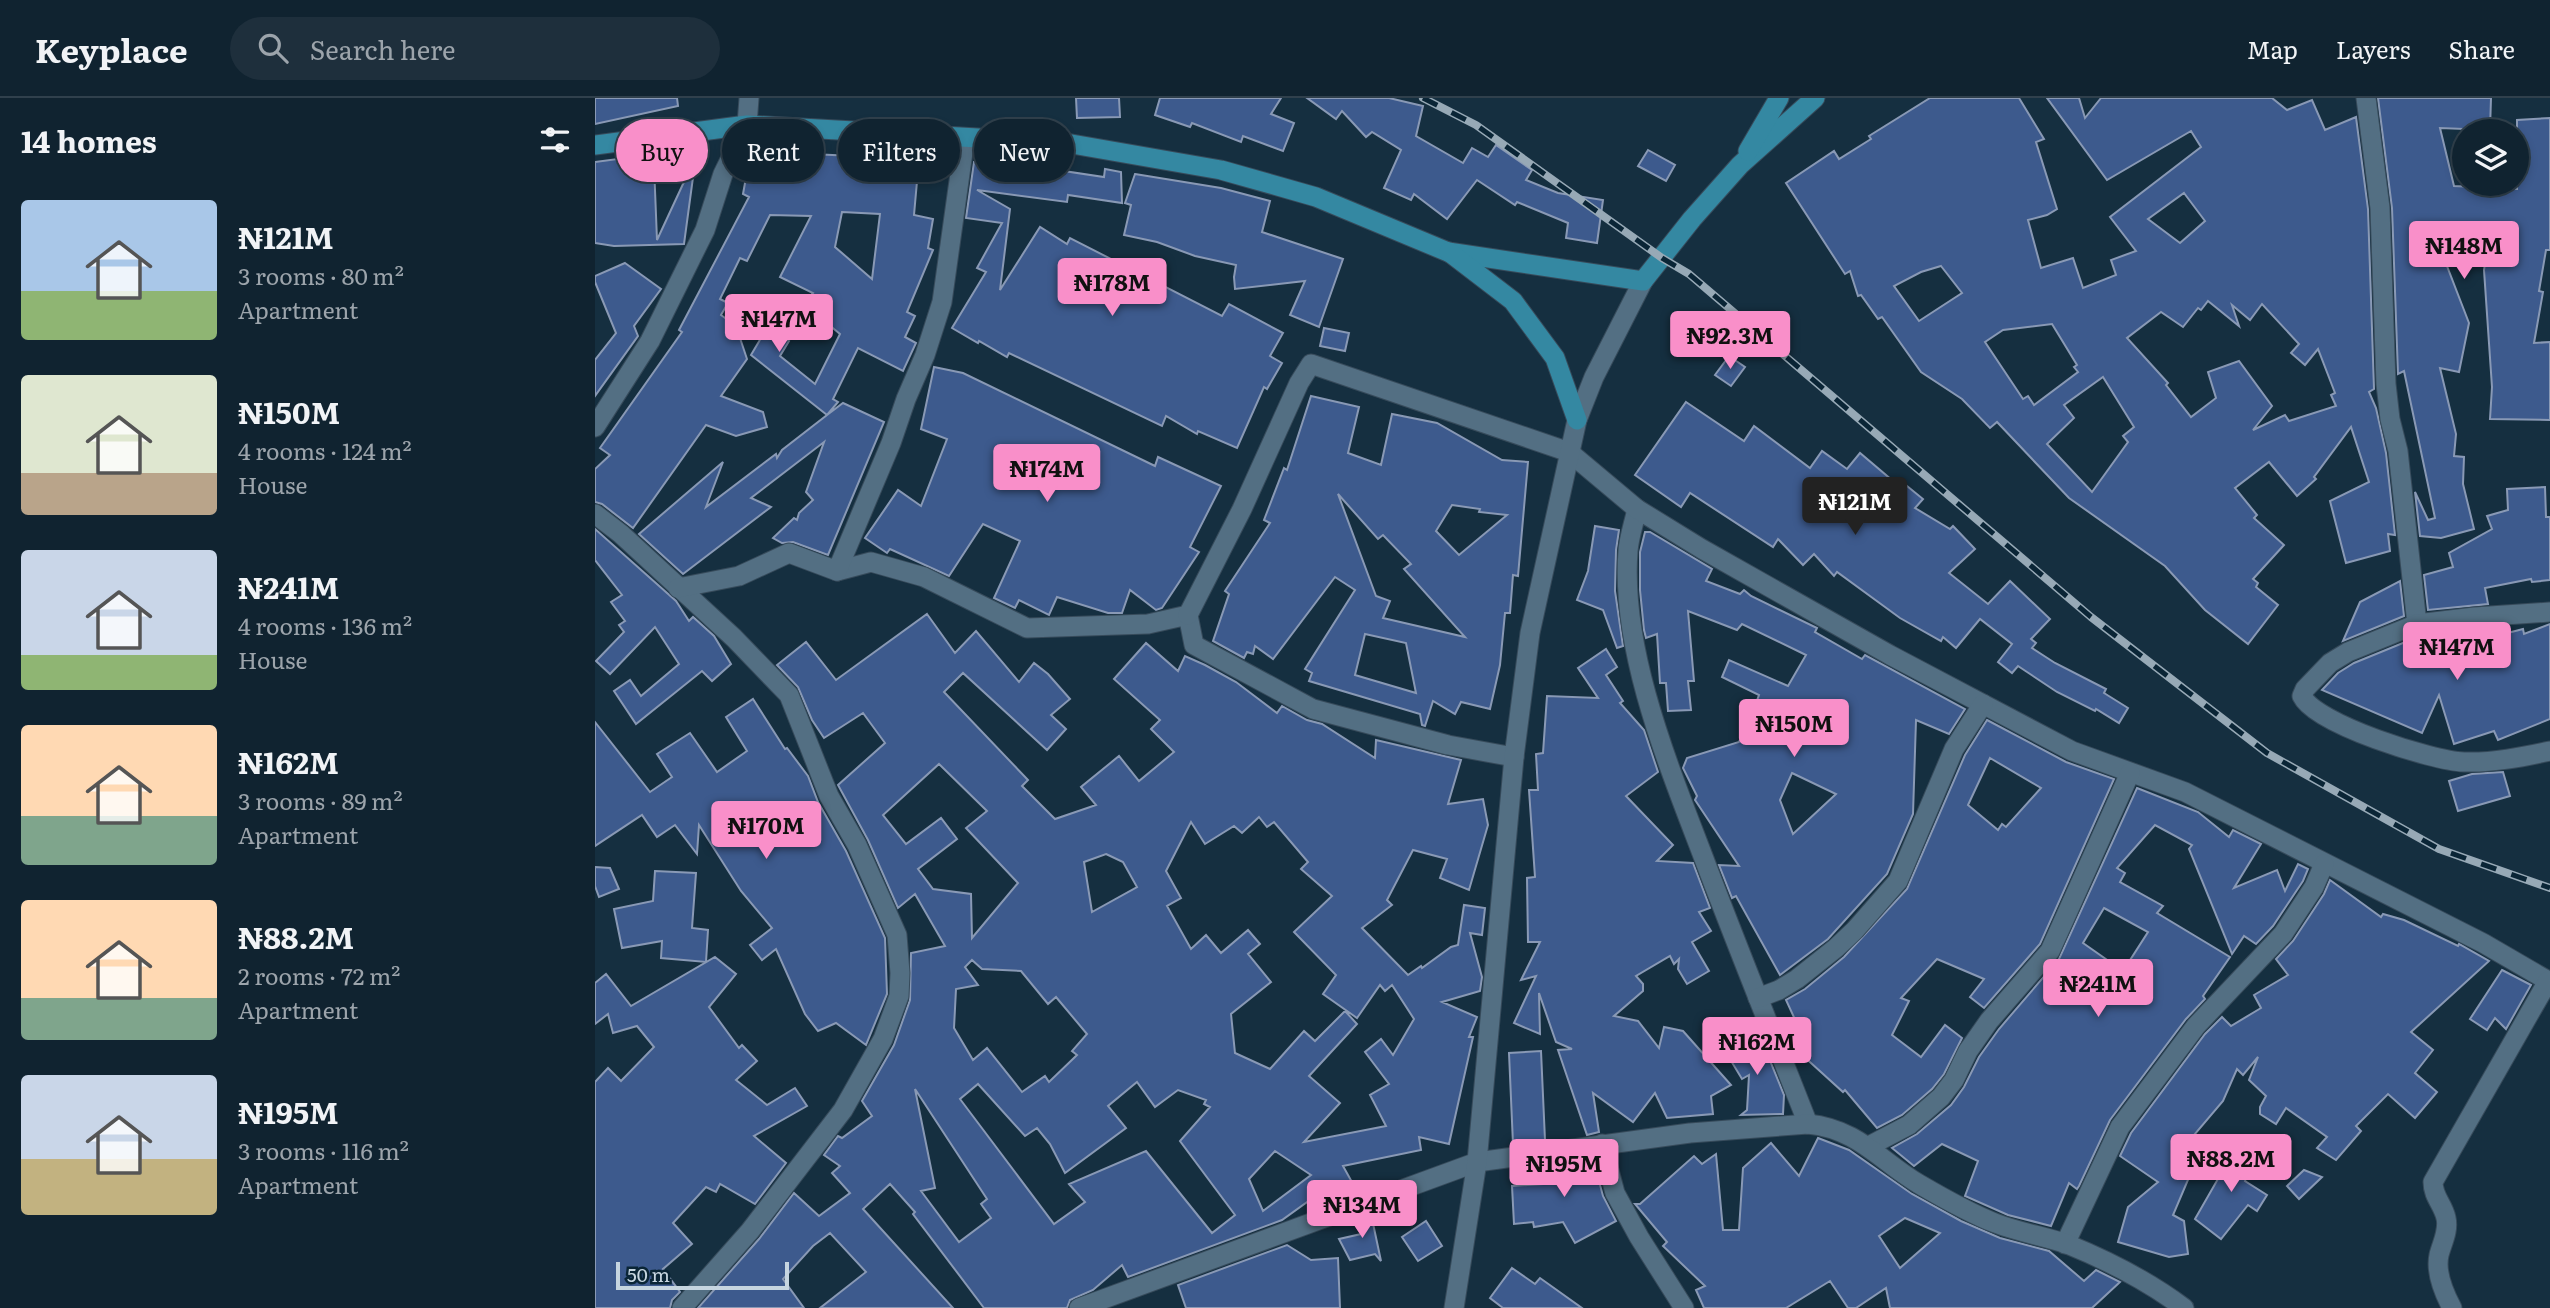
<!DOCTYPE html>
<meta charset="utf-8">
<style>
:root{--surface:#102330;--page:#1e2f3c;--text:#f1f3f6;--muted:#9ca4ab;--line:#30404c;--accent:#f98fc9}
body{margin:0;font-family:Literata,serif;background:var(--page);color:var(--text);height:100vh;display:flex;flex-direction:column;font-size:26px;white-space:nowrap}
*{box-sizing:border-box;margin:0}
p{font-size:23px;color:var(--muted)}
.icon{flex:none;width:38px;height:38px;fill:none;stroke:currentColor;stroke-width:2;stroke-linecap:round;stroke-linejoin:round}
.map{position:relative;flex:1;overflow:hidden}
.drawer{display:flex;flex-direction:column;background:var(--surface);width:595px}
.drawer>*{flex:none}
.banner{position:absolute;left:21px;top:21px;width:665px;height:63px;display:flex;gap:14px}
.fabs{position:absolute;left:1857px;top:21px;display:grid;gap:14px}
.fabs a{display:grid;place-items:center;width:77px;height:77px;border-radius:50%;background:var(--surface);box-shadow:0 4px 10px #0003,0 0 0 2px var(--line);font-size:35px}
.scale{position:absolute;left:21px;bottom:18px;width:173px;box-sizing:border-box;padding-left:7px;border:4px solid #c6d5e0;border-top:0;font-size:19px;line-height:24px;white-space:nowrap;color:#c6d5e0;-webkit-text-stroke:5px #0a2536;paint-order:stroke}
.price{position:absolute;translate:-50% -60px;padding:0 16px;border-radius:7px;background:var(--accent);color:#111;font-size:23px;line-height:46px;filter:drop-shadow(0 2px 4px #0008)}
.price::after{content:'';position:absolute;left:50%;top:42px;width:21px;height:16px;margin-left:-10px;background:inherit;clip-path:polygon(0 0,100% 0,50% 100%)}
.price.on{background:#222;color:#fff}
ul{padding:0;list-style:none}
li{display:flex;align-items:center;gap:21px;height:175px;padding:0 21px}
li span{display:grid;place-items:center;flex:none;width:196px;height:140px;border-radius:7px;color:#555}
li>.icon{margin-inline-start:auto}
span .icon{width:84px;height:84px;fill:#fffc;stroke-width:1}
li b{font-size:30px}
h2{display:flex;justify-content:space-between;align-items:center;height:84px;padding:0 21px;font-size:30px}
.chip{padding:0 24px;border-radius:32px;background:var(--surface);box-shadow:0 4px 10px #0003,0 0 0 2px var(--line);font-size:24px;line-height:63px}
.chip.on{background:var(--accent);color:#111}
header{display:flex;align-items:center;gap:42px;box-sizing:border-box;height:98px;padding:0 35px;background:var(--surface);border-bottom:2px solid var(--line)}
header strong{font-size:33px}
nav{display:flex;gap:38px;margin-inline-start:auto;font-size:24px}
.search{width:490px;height:63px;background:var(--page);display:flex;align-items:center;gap:18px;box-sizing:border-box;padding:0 24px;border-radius:38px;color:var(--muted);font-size:26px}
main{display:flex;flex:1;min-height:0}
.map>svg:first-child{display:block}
</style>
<header>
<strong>Keyplace</strong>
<div class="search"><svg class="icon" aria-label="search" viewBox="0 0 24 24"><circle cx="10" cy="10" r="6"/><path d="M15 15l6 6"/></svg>Search here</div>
<nav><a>Map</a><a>Layers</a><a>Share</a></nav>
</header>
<main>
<section class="drawer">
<h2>14 homes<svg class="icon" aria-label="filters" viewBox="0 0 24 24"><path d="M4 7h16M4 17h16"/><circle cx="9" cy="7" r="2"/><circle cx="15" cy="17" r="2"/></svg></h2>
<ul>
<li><span style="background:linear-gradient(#a9c7e8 65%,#8fb573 0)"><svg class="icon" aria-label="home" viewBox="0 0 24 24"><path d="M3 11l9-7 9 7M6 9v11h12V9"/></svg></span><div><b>₦121M</b><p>3 rooms · 80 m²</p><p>Apartment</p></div></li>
<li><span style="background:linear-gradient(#dfe7d0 70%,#b9a48a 0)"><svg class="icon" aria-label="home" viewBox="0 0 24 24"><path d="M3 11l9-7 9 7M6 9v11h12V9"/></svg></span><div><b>₦150M</b><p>4 rooms · 124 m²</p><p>House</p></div></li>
<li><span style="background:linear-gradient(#c9d6e8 75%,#8fb573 0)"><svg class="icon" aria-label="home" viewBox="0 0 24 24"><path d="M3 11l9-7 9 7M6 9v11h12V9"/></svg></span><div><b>₦241M</b><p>4 rooms · 136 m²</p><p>House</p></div></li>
<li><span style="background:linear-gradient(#ffd9b3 65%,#7fa58c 0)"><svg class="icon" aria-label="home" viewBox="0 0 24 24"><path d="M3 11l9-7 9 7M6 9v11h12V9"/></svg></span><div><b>₦162M</b><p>3 rooms · 89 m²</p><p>Apartment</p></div></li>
<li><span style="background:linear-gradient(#ffd9b3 70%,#7fa58c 0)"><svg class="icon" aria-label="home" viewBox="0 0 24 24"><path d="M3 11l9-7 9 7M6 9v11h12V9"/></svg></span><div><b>₦88.2M</b><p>2 rooms · 72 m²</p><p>Apartment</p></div></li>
<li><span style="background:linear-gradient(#c9d6e8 60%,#c2b280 0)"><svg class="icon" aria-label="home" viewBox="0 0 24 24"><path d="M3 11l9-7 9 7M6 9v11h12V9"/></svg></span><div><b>₦195M</b><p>3 rooms · 116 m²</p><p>Apartment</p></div></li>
</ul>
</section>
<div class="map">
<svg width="1955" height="1210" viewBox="0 0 1955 1210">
<rect width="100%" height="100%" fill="#152f40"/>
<g fill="#3d5a8d" stroke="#8999b5" stroke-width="2" fill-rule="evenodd">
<polygon points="0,0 82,0 83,8 0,26"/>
<polygon points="481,0 524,0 525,19 482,20"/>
<polygon points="565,0 686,0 676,16 699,25 688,53 648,38 646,44 597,25 595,29 560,17"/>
<polygon points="712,0 794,0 828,8 821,38 868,65 877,50 893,59 901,47 937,72 931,82 963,95 1008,102 1002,145 971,140 973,125 922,104 920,107 882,82 852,121 819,96 816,102 789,90 806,52 777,34 771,39 747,13 741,21"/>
<path d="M1335 0H1424L1449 41 1441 44 1462 111 1452 117 1433 122 1446 170 1478 160 1488 190 1521 177 1516 162 1541 153 1515 119 1606 49 1596 33 1512 82 1452 0H1484L1490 20 1506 0H1677L1692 12 1717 2 1730 32 1761 19 1773 111 1779 291 1774 294 1781 310 1791 355 1800 437 1793 436 1795 453 1751 465 1735 403 1774 384 1756 329 1719 379 1721 381 1702 398 1674 364 1640 390 1662 417 1659 420 1689 447 1658 481 1663 485 1661 489 1683 507 1653 546 1610 512 1570 468 1474 400 1402 324 1395 330 1367 301 1326 274 1287 219 1283 221 1266 197 1263 198 1255 173 1250 176 1191 85 1239 53 1244 61 1276 41 1274 38ZM1589 95 1610 123 1585 145 1553 121ZM1346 168 1367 195 1324 223 1299 188 1326 174ZM1613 203 1644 228 1637 207 1655 222 1667 206 1704 246 1696 255 1710 267 1723 251 1740 295 1736 297 1741 308 1694 323 1690 317 1658 332 1677 308 1644 263 1613 274 1621 300 1596 319 1571 287 1573 285 1532 240 1566 214 1588 229 1603 210 1606 212ZM1457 226 1482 267 1479 269 1483 274 1439 307 1433 298 1428 301 1390 244 1408 232ZM1508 279 1539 329 1528 338 1533 344 1497 394 1452 346 1479 320 1469 307Z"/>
<polygon points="1783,0 1896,0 1895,32 1845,30 1859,88 1922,91 1922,22 1955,20 1955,152 1951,152 1944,193 1948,194 1939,245 1955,244 1955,322 1895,321 1897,289 1889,172 1894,141 1845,150 1874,225 1864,274 1845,270 1861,336 1859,358 1869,359 1868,386 1879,431 1846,440 1825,438 1820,394 1833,422 1840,420 1809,273 1803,276 1797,110"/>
<polygon points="1053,52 1080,67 1071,83 1043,68"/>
<path d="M172 54 324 61 319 117 338 121 333 150 338 152 312 214 320 218 310 239 321 245 308 273 263 250 238 301 243 304 232 317 248 305 289 324 233 457 198 444 187 445 178 440 199 420 202 422 204 415 218 402 211 394 229 344 156 400 176 409 88 476 44 436 128 364 111 409 181 356 182 360 187 352 232 317 156 257 172 230 194 243 185 258 220 286 245 236 209 206 218 195 185 179 216 118 175 117 152 163 145 160 125 201 133 205 126 217 141 228 152 261 126 298 168 314 172 329 141 338 111 327 38 430 7 406 0 404V371L15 357 5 350 87 234 84 232 154 99 148 96 155 58 172 61ZM247 114 285 116 277 181 240 149Z"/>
<polygon points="30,60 31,68 59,67 62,142 95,71 99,72 89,146 19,148 0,145 0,64"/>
<polygon points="379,64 422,69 422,66 509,79 510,71 526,74 527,105 473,97 472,104 382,92 415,111 405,192 445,129 472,146 475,140 627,218 634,206 688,235 675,258 687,265 672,291 669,289 642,350 603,333 602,336 571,318 567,328 414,255 412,259 384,243 383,245 357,230 391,174 382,170 407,125 371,120"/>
<polygon points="540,76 626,90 675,103 667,134 748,161 724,229 695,217 710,183 640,191 639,179 641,167 600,158 562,144 529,137 536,107 530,105"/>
<polygon points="30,165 66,191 39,228 43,238 0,298 0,262 21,235 0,184 0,178"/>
<polygon points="729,230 754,235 750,253 725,248"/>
<polygon points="1134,258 1150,269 1136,288 1120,277"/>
<polygon points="339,269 368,275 560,368 563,359 626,388 595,449 604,454 567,510 561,512 535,492 527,515 513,515 462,499 454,517 424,502 420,510 399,500 425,443 388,426 354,478 295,451 292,455 270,440 303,392 326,408 352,341 326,331"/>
<path d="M716 298 764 309 753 355 786 367 797 316 842 325 907 362 933 364 923 478 918 477 915 515H910L905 567 895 611 866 604 860 616 838 603 830 628 827 627 825 616 714 583 717 575 710 571 760 492 740 479 678 561 660 548 658 556 652 554 649 560 618 543 634 496 630 493 675 425 669 422 689 370 692 372ZM743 396 783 441 788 437 816 466 809 471 870 539 788 520 795 503 781 498ZM857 407 885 411 884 414 912 417 864 457 841 433ZM770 536 811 545 821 595 760 577Z"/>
<polygon points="1091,304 1149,343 1159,328 1215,370 1227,353 1252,371 1265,355 1304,388 1307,384 1328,401 1320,410 1355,431 1358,428 1380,451 1354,475 1393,506 1415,483 1455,521 1436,541 1441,545 1437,550 1460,565 1511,591 1509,595 1533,610 1524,625 1501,611 1500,613 1462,594 1423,568 1417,575 1403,564 1417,546 1385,521 1361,550 1348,539 1346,543 1305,520 1242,474 1239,478 1219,456 1208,467 1183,441 1178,449 1095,395 1086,409 1040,377"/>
<polygon points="1950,389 1951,419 1955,419 1955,482 1937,484 1936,481 1890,490 1893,506 1833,512 1829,477 1858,469 1854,455 1897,431 1892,418 1913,412 1912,391"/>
<polygon points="1000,428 1024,432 1021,452 1020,493 1028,548 1022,550 1008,512 982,502 993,473"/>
<polygon points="0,431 81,503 94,523 98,519 119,538 136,566 117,583 107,573 41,626 19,593 35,582 46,598 84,566 60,529 15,576 1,563 29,534 24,527 30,523 16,504 27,497 0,462"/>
<path d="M1050 434H1055L1117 471 1111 483 1145 496 1149 492 1156 498 1222 530 1220 534 1267 561 1270 557 1370 611 1354 636 1321 622 1318 716 1292 776 1233 841 1185 877 1141 798 1137 800 1124 767 1144 768 1100 702 1102 698 1088 670 1092 660 1144 644 1157 616 1164 597 1127 579 1134 562 1193 588 1211 557 1147 526 1142 532 1093 513 1099 583H1093L1096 612 1073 613 1071 585H1065L1062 536 1051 540 1049 532 1045 492V454ZM1197 675 1241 696 1198 736 1185 702Z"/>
<polygon points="1805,483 1809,518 1748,543 1765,504"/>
<path d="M332 516 360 555 381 533 424 584 439 565 453 576 475 601 456 617 471 631 452 652 368 575 349 594 433 682 427 688 460 721 501 707 486 689 524 658 544 683 579 654 556 631 565 622 519 581 551 545 583 573 590 558 610 567 641 584 682 615 687 608 712 622 727 626 780 660 781 642 866 662 853 706 888 701 893 727 874 792 845 780 852 761 818 752 792 802 797 807 767 830 813 877 826 868 827 870 856 849 863 847 869 807 890 810 887 837 875 835 887 879 885 893 847 904 882 919 874 939H878L854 1046 824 1039 826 1052 748 1068 763 1095 744 1102 740 1096 719 1108 715 1102 687 1122 533 1179 527 1167 498 1192 475 1202 472 1210H389L318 1116 320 1114 295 1086 268 1111 358 1210H225L271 1174 235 1135 218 1148 188 1181 209 1210H103L164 1141 199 1095 224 1118 255 1095 237 1075 245 1068 229 1057 243 1038 247 1040 277 1018 267 1003 299 947 315 902 316 855 350 848 320 796 303 810 273 742 243 687 290 645 268 615 229 640 217 622 203 589 182 567 211 544 241 582ZM344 666 392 713 371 730 423 785 377 840 376 796 338 791 323 771 362 741 346 720 311 746 288 717ZM664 719 672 729 679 724 713 764 706 771 737 798 699 834 741 877 728 896 762 920 785 887 790 893 797 887 819 921 798 957 786 941 770 954 794 986 775 997 791 1028 709 1044 745 1005 714 978 762 926 750 913 720 943 709 933 675 971 640 955 636 916 676 884 653 856 665 846 653 832 626 855 611 837 596 851 572 808 586 800 571 773 596 724 610 746 639 728 647 735ZM511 756 528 764 542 789 497 814 489 764ZM377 862 387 871 426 873 453 906 461 899 492 936 477 953 482 957 454 984 450 978 427 994 392 950 378 962 359 930 361 891 383 887 370 869ZM542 984 560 1009 583 992 611 1002 609 1006 615 1009 585 1043 640 1117 617 1135 551 1053 474 1086 490 1104 459 1126 365 1001 383 986 430 1038 442 1030 455 1046 470 1075 531 1030 513 1008ZM320 991 392 1101 386 1106 396 1120 364 1144 326 1093 340 1090ZM680 1053 716 1077 668 1113 654 1081Z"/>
<polygon points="1955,526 1955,621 1903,642 1899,633 1859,646 1844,597 1827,635 1727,592 1743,575 1759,565 1825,538 1899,530 1901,538 1928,531 1929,536"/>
<polygon points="1011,551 1022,569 1011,577 1028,603 1025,605 1049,632 1063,674 1031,698 1078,747 1062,763 1098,765 1115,810 1104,814 1116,833 1097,844 1114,873 1092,886 1083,871 1084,861 1079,866 1075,858 1041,878 1048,886 1048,893 1019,918 1043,923 1064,950 1069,929 1088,933 1136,987 1116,998 1118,1016 1072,1020 1060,995 1038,1024 998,995 1004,1034 992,1037 963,952 977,951 961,944 944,895 945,936 919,925 941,878 926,882 945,844 933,844 932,780 940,779 934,692 943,692 941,656 948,655 952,598 1003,600 983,570"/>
<polygon points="158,601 190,651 192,650 213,678 223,704 251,753 290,840 292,896 271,947 241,925 223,933 210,916 181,851 167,862 155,847 177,830 146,793 104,727 102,756 80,727 62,739 47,717 0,748 0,624 55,694 77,679 62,656 95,635 122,674 152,653 131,619"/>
<path d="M1392 622 1471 664 1519 681 1445 846 1389 910 1375 899 1389 881 1342 861 1306 900 1314 903 1297 937 1326 959 1350 927 1367 940 1349 976 1337 991 1307 1017 1282 1030 1250 992 1248 994 1195 946 1189 932 1203 928 1191 902 1210 891 1249 859 1312 791 1370 657ZM1395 660 1446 690 1411 729 1407 726 1403 732 1373 707Z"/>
<polygon points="1908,674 1915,698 1863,713 1854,683 1877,676"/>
<path d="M1542 690 1603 714 1634 739 1638 732 1666 746 1639 790 1682 772 1690 793 1703 766 1713 771 1708 783 1678 828 1661 846 1649 838 1637 856 1594 751 1597 747 1560 727 1522 770 1530 775 1525 784 1568 808 1562 815 1635 859 1608 898 1610 901 1591 921 1515 1022 1484 1088 1482 1091 1474 1085 1456 1128 1413 1117 1370 1098 1383 1063 1347 1046 1319 1068 1297 1050 1322 1036 1356 1007 1369 989 1384 959 1404 931 1464 861ZM1509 810 1553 834 1528 873 1488 845Z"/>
<polygon points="0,769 15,770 24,791 4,799 0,788"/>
<polygon points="60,773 101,775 97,830 113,832 111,864 66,860 67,843 27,850 19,811 58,803"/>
<polygon points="1735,782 1786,819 1788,816 1809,822 1863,848 1864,846 1894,863 1816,934 1838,952 1820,975 1842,994 1820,1020 1793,996 1761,1028 1766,1033 1741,1062 1722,1050 1732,1039 1691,1010 1681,1026 1665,1016 1665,1009 1671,998 1654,982 1663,959 1648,977 1642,971 1628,1003 1582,1057 1598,1070 1578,1117 1589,1123 1593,1156 1574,1159 1523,1144 1533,1109 1563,1084 1525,1058 1536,1035 1610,936 1627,919 1636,928 1666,910 1659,897 1693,877 1681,861 1698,843 1729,796"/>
<polygon points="120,859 141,876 114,909 144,950 147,947 162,963 141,982 172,1007 200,990 212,1008 159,1038 191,1065 160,1106 125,1086 121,1094 111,1089 78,1125 97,1146 68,1171 85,1194 77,1202 75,1210 0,1210 0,984 13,970 26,983 59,949 42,928 18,935 13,916 0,926 0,885 11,876 36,908"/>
<polygon points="1907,872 1936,887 1911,931 1900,920 1892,932 1875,921"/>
<polygon points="1165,938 1189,997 1188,1016 1146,1017 1152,1012 1154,977 1147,981 1127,948"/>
<polygon points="946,953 950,1042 918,1046 914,955"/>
<path d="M1223 1040 1254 1052 1317 1096 1366 1123 1405 1140 1454 1153 1489 1183 1501 1172 1525 1184 1497 1210H1295L1291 1190 1261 1210H1253L1235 1183 1191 1210H1109L1101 1192 1110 1188 1068 1148 1072 1144 1040 1106H1045L1099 1058 1107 1066 1121 1056 1128 1132H1144L1148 1070 1176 1045 1204 1078ZM1310 1120 1345 1135 1305 1170 1284 1138Z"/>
<polygon points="1643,1046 1662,1053 1650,1083 1672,1097 1662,1113 1653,1107 1626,1141 1600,1121"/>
<polygon points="998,1061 1008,1098 1021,1123 980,1145 968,1124 939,1129 938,1124 919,1126 917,1088 947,1086 937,1069"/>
<polygon points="1709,1072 1727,1079 1704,1101 1692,1088"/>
<polygon points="776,1116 786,1163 780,1156 755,1162 744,1141 766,1136 758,1123"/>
<polygon points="831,1123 847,1148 823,1163 807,1139"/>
<polygon points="692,1147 716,1162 743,1160 745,1210 591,1210 583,1187"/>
<polygon points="917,1170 940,1186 945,1180 987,1210 908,1210 895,1200"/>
</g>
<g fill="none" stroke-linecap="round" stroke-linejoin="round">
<defs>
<g id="minor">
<polyline points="1771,0 1785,110 1791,286 1795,321 1803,353 1822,526"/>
<path d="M1042 411C1039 425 1034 439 1033 453 1025 557 1078 678 1114 774 1146 858 1180 942 1213 1026"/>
<polyline points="0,416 26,436 139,540 194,597 234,698 262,747 302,837 305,875 304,898 288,941 248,1012 155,1133 87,1210"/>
<polyline points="242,473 276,464 329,479 432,530 553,526 593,517 599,547 718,611 853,647 919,659"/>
<polyline points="83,490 144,478 194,455 242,473 296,345 311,301 330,257 347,204 370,40"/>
<path d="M1955 514 1880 519 1822 526 1753 554 1735 565 1710 591 1707 598C1720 626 1838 663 1869 664 1898 665 1927 659 1955 653"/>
<polyline points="593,517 647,411 704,285 716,266 974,354 1042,411 1107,451 1295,557 1477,653 1590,694 1888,845 1955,884"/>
<polyline points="1163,900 1184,892 1202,881 1241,850 1260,832 1303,783 1359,651 1388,606"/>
<polyline points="1007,1046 1020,1095 1044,1139 1089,1210"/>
<polyline points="1274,1048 1314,1027 1346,999 1359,982 1373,953 1394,923 1455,853 1535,675"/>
<polyline points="1470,1146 1525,1029 1601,928 1688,836 1719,789 1729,766"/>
<path d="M484 1210 882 1064 1095 1035 1213 1026C1263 1031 1284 1062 1324 1086 1348 1100 1374 1115 1400 1125 1423 1134 1448 1138 1472 1146 1514 1163 1553 1183 1589 1210"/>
<path d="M1857 1210C1849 1195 1840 1175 1844 1157 1847 1145 1854 1133 1851 1120 1848 1106 1838 1099 1838 1084L1953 883"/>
</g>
<polyline id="tertiary" points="0,329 55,243 110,132 128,76 152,27 154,0"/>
<polyline id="secondary" points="859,1210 882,1064 919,659 935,535 982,322 999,279 1048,183"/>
<g id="primary">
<polyline points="0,47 152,27 471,45 626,72 721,99 853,154 1048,183 1097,121 1145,67 1220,0"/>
<polyline points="1153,53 1184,0"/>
<polyline points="854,154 918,203 960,260 982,322"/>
</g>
</defs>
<use href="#minor" stroke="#374b5b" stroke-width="21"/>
<use href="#tertiary" stroke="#374b5b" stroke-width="21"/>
<use href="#secondary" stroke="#374b5b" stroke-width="21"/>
<use href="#primary" stroke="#374b5b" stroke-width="21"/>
<use href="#minor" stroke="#536f83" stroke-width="19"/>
<use href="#tertiary" stroke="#536f83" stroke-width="19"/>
<use href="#secondary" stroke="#536f83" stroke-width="19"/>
<use href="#primary" stroke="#3488a2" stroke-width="19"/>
<defs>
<polyline id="rail" points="828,0 881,27 1067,160 1094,176 1496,519 1672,655 1844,751 1955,790"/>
</defs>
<use href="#rail" stroke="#97a9b6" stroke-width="8"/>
<use href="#rail" stroke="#0a2536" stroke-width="5" stroke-dasharray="16" stroke-linecap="butt"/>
</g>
</svg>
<div class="fabs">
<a><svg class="icon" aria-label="layers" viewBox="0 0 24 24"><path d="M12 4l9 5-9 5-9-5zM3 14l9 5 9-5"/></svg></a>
</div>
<div class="scale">50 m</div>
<b class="price" style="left:1869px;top:183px">₦148M</b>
<b class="price" style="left:517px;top:220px">₦178M</b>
<b class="price" style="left:184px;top:256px">₦147M</b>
<b class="price" style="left:1135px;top:273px">₦92.3M</b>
<b class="price" style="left:452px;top:406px">₦174M</b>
<b class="price on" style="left:1260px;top:439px">₦121M</b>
<b class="price" style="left:1862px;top:584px">₦147M</b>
<b class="price" style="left:1199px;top:661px">₦150M</b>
<b class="price" style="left:171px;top:763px">₦170M</b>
<b class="price" style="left:1503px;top:921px">₦241M</b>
<b class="price" style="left:1162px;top:979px">₦162M</b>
<b class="price" style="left:1636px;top:1096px">₦88.2M</b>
<b class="price" style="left:969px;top:1101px">₦195M</b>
<b class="price" style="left:767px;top:1142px">₦134M</b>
<div class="banner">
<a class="chip on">Buy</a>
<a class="chip">Rent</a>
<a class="chip">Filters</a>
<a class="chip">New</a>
</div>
</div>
</main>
